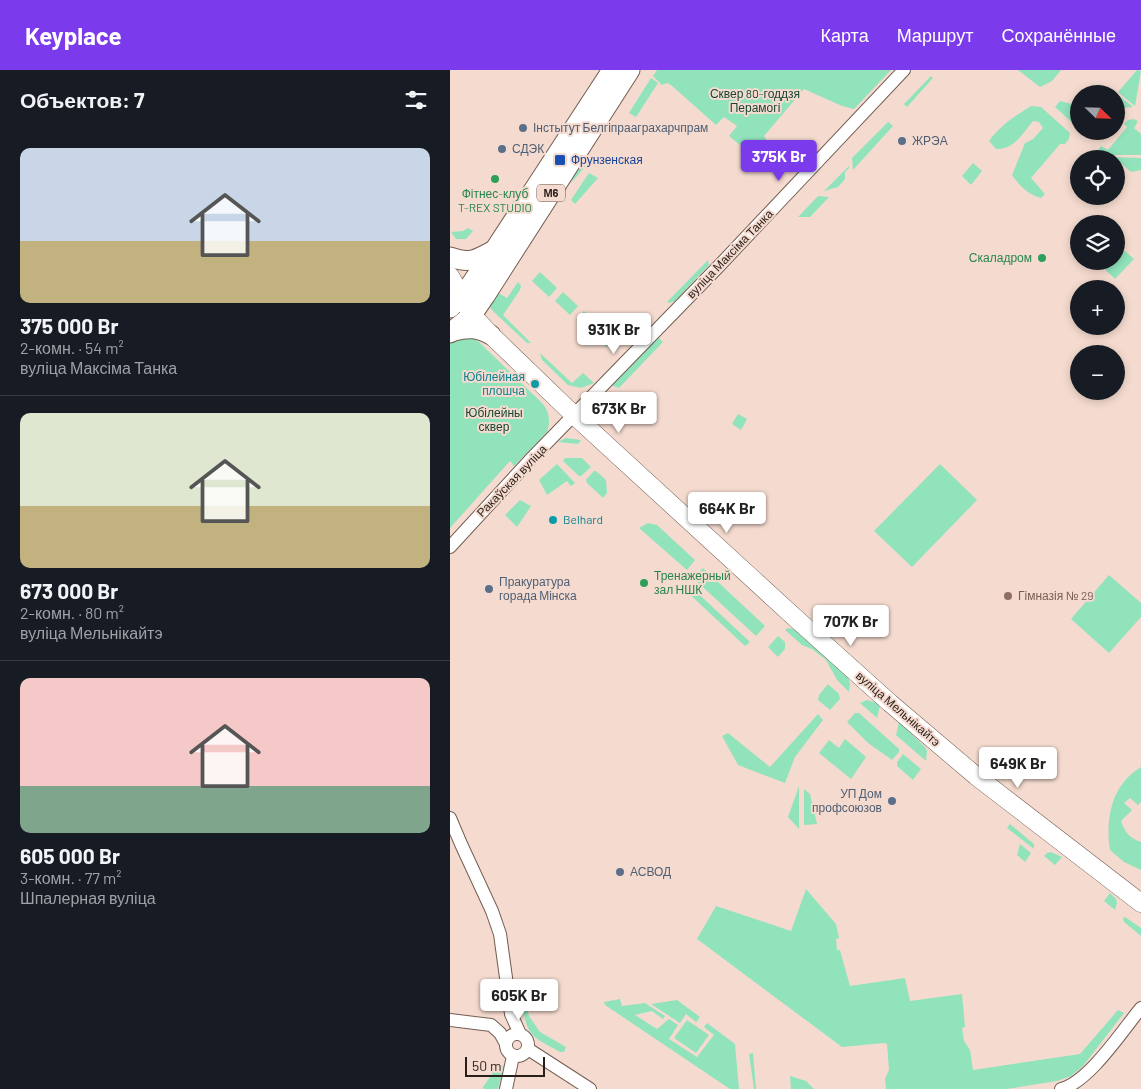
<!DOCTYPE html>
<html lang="ru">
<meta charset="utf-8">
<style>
:root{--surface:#171b24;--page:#20242c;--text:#f1f3f6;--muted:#9ea1a6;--line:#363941;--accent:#7c3aed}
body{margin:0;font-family:Barlow,sans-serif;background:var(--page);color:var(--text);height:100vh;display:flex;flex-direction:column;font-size:19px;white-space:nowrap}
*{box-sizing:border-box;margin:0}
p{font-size:16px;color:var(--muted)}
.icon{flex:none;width:28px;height:28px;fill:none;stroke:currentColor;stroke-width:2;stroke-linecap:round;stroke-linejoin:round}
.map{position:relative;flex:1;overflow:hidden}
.side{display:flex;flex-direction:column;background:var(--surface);width:450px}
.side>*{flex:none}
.needle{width:32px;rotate:113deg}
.fabs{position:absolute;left:620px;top:15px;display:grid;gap:10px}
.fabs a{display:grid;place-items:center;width:55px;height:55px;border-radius:50%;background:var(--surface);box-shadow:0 2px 8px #0003;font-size:25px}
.scale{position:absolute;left:15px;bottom:12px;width:80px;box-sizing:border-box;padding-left:5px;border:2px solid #281f1a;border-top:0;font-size:14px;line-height:18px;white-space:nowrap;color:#281f1a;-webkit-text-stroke:4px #f5dbcf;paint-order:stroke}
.price{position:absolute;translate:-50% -42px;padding:0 11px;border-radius:5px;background:#fff;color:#222;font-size:16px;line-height:32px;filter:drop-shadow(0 1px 2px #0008)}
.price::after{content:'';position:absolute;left:50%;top:30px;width:15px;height:11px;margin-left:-8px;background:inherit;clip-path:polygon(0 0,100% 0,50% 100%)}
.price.active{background:var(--accent);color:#fff}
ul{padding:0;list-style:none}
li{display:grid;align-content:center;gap:10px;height:265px;padding:0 20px}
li+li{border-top:1px solid var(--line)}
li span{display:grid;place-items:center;height:155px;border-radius:10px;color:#555}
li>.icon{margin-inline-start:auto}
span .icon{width:90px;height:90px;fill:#fffc;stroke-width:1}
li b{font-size:21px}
h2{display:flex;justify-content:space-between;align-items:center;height:60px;padding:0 20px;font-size:21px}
header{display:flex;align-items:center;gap:30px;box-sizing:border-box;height:70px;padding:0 25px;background:var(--accent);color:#fff}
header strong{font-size:24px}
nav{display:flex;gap:28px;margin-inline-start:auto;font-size:18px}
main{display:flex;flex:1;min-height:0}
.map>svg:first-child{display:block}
</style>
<header>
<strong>Keyplace</strong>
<nav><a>Карта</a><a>Маршрут</a><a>Сохранённые</a></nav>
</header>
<main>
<section class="side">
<h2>Объектов: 7<svg class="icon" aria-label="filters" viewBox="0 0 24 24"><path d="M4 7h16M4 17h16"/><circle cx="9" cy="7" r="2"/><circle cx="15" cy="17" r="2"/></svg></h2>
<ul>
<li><span style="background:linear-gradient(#c9d6e8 60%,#c2b280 0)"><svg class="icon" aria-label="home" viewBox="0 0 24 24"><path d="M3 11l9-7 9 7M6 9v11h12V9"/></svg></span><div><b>375 000 Br</b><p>2-комн. · 54 m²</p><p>вуліца Максіма Танка</p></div></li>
<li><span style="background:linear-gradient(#dfe7d0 60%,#c2b280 0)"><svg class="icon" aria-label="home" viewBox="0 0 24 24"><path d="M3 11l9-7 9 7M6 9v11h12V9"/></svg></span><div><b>673 000 Br</b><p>2-комн. · 80 m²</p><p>вуліца Мельнікайтэ</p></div></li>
<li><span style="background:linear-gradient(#f6c9c9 70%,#7fa58c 0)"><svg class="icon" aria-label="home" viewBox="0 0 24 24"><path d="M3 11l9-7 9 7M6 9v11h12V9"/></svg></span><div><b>605 000 Br</b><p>3-комн. · 77 m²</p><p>Шпалерная вуліца</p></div></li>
</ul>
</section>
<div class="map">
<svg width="691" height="1019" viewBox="0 0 691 1019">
<rect width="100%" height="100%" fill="#f5dbcf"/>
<g fill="#91e3bc">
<polygon points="207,0 441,0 404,39 392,36 354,19 314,66 319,74 308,88 306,88 279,66 287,56 274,47 266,55 221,15 217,13 212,15 203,6"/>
<polygon points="568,0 611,0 602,11 590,17"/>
<polygon points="687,0 691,1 685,36 668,22"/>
<polygon points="481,6 483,8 457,37 454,34"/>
<polygon points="201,8 208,13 186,47 179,43"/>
<polygon points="649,14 660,24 640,24"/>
<polygon points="667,24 683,37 666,38"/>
<polygon points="610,31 629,36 629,59 605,37"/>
<path d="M581 36 591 37 620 63 619 69 615 74H610L581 108 595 124 591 128C577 124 569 115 562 105L575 73 583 69 593 58 589 52 583 51C572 64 564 80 546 79L539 71C550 56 566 45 581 36Z"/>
<polygon points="684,49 688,51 684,58 691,64 691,85 661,85 648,80 651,76 658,80 677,57 674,54 678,50"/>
<polygon points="438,52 443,56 403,100 402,88"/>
<polygon points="664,87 691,88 691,100 681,102"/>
<polygon points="132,88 139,92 121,113"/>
<polygon points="523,93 532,101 521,115 512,106"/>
<polygon points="399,96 399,98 395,102 395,109 388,117 374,121"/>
<polygon points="139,103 148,108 125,134 121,130"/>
<polygon points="368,126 379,127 360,147 348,147"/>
<polygon points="18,158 23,161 16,169 6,169 1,162 13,161"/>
<polygon points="666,173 684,189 665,209 646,191 666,191"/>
<polygon points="258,190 259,195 225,231 219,233 217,232"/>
<polygon points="90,202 107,218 99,227 82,211"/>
<polygon points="68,212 71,216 70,220 53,245 81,273 77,273 45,243 41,239 39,232 45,221 57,228"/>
<polygon points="113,222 128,236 120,245 105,231"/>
<polygon points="134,241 150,256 141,264 126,250"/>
<polygon points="155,260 164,269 156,277 148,269"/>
<polygon points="207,266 213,272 169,318 163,316 160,314"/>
<path d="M9 267H21L29 272 92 333C99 341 101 351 97 362L64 396 60 391 0 458V272Z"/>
<polygon points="90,283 122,313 133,303 144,313 131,318 118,315 92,290"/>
<polygon points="288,344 297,349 291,360 282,354"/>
<polygon points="116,368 131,370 128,374 108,372"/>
<polygon points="115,388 132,388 141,397 131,406 129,406 113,391"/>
<polygon points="107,394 125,413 121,416 117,411 97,425 89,410"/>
<polygon points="490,394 527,430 462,497 424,461"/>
<polygon points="144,401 146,401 156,410 157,423 153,428 137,413 136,410"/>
<polygon points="70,430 81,436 67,457 55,445"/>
<polygon points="198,453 207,455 245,490 237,500 189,458"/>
<polygon points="253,498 315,556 306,566 243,508"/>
<polygon points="659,505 691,533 691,547 659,583 621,549"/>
<polygon points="239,515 300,572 295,576 234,519"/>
<polygon points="338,558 346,559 398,607 400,614 399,622 387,610 376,590 362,579 352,575 335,560"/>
<polygon points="328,566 335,572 335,579 328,587 318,577"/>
<polygon points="378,614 389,624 390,629 380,640 368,630 369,625"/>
<polygon points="417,630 427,633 430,636 427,648 410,633"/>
<polygon points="405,643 409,643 449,679 449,682 442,690 418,673 397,652"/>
<polygon points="368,644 373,650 345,687 335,713 288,695 272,666 278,663 320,697"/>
<polygon points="449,652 475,677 477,681 476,691 446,665"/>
<polygon points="395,669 416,687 401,709 369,683 379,670 389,678"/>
<polygon points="453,684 471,699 463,710 447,696 447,692"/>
<path d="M691 697V732L688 735 680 728 674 733 682 740 671 751C675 762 679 768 691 772V800L674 792 660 780C655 748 662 714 691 697Z"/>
<polygon points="349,716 349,759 338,747"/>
<polygon points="354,719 360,724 367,754 354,755"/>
<polygon points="560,754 584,774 584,779 557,758"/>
<polygon points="570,774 581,783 575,792 567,785"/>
<polygon points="601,782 612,787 605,795 594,786 597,783"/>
<polygon points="356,819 386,854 389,868 386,869 387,880 390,880 400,916 455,908 460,931 512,924 515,957 512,958 514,971 520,980 523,1000 630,984 668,940 674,943 633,996 621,1006 607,1011 557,1019 436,1019 435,1009 439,1000 437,974 434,973 392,977 247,869 266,836 341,861"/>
<polygon points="660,823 666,829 667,833 665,840 654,831"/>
<polygon points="675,847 691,858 691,866 674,852 673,848"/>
<path d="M73 924 79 946 90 962 116 977 114 982H110C102 977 92 973 85 967 74 958 73 939 71 926Z"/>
<polygon points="170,929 172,936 195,933 215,946 213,949 202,941 185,945 207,959 219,949 228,955 219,969 247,987 264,965 254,957 257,953 285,974 289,1019 280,1019 155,935 154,932"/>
<polygon points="227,930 250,947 246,952 236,944 230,953 201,934"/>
<polygon points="237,950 259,965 246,983 224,968"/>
<polygon points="303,983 306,1019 304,1019 299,984"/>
<polygon points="49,994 50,994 54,996 48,1019 34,1019 33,1017"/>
<polygon points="340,1006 356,1011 364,1019 341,1019"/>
</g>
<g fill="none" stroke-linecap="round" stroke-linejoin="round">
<defs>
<g id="street">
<polyline points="0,477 80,390 268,197 454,0"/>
<polyline points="0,748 11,774 42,841 50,864 61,944 70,964"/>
<polyline points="0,950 41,955 50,963 56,974"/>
<circle cx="67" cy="975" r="11"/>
<polyline points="78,979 140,1019"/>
<polyline points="56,1019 63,986"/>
<path d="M611 1019C639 1012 672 961 691 938"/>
</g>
<polyline id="secondary" points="0,206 22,245 41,265 125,346 342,545 440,633 526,706 691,833"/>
<g id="primary">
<path d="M0 187C20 194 26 190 44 180"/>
<polyline points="0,238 12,227 45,179 162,0"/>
<path d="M4 261C19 257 28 258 41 265"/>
<polyline points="0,263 22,245 35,226 180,0"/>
</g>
</defs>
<use href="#street" stroke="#735d52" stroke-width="14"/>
<use href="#secondary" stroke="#735d52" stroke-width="19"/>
<use href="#primary" stroke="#735d52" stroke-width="21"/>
<use href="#street" stroke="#fff" stroke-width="12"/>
<use href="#secondary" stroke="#fff" stroke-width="18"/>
<use href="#primary" stroke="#fff" stroke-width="19"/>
</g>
<g fill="#5c6f8a" stroke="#f5dbcf" stroke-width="2">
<circle cx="73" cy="58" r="5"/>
<circle cx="452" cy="71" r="5"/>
<circle cx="52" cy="79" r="5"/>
<circle cx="39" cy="519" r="5"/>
<circle cx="442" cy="731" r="5"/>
<circle cx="170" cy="802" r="5"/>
</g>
<rect fill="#1a4fb4" stroke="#f5dbcf" stroke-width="2" x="104" y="84" width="12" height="12" rx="2.5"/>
<g fill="#2e9e5b" stroke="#f5dbcf" stroke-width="2">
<circle cx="45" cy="109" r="5"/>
<circle cx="592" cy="188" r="5"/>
<circle cx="194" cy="513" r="5"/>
</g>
<g fill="#0f9aa8" stroke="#f5dbcf" stroke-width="2">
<circle cx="85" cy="314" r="5"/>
<circle cx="103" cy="450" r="5"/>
</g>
<circle fill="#8d6e63" stroke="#f5dbcf" stroke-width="2" cx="558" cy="526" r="5"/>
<g text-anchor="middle" stroke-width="4" stroke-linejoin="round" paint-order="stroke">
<rect fill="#f5dbcf" stroke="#665750" stroke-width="1" x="87" y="114.5" width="28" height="17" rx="4"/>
<g font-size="11" font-weight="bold" fill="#281f1a">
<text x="101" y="127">М6</text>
</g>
<g font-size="12" fill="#164733" stroke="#f5dbcf">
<text x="305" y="28">Сквер 80-годдзя<tspan x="305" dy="14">Перамогі</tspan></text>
<text x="44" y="347">Юбілейны<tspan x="44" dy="14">сквер</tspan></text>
</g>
<g font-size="12" fill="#4e5e75" stroke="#f5dbcf" text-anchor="start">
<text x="83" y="62">Інстытут Белгіпрааграхарчпрам</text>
<text x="462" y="75">ЖРЭА</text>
<text x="62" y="83">СДЭК</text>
<text x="49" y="516">Пракуратура<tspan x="49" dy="14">горада Мінска</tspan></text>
<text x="432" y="728" text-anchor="end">УП Дом<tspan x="432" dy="14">профсоюзов</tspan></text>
<text x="180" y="806">АСВОД</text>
</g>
<g font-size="12" fill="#164399" stroke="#f5dbcf" text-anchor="start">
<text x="121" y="94">Фрунзенская</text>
</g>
<g font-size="12" fill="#27864d" stroke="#f5dbcf">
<text x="45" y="128">Фітнес-клуб<tspan x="45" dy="14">T-REX STUDIO</tspan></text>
<text x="582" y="192" text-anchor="end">Скаладром</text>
<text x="204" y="510" text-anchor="start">Тренажерный<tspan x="204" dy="14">зал НШК</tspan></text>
</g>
<g font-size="12" fill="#281f1a" stroke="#f5dbcf">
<text transform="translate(280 184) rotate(-46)" y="4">вуліца Максіма Танка</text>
<text transform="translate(62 411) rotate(-46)" y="4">Ракаўская вуліца</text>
<text transform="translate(448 639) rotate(41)" y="4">вуліца Мельнікайтэ</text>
</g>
<g font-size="12" fill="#0d838f" stroke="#f5dbcf" text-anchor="end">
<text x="75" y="311">Юбілейная<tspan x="75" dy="14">плошча</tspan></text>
<text x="113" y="454" text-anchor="start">Belhard</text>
</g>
<g font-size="12" fill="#785e54" stroke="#f5dbcf" text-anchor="start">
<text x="568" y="530">Гімназія № 29</text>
</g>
</g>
</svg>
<div class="fabs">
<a><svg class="needle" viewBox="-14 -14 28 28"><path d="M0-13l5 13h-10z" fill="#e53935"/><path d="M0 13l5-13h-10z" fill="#9ea1a6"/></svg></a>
<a><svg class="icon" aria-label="locate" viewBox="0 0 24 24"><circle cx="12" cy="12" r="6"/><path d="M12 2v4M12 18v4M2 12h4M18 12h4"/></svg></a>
<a><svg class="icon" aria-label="layers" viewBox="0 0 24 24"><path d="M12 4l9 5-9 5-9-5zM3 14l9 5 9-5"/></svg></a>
<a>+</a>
<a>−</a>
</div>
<div class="scale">50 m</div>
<b class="price active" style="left:329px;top:112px">375K Br</b>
<b class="price" style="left:164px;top:285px">931K Br</b>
<b class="price" style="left:169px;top:364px">673K Br</b>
<b class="price" style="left:277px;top:464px">664K Br</b>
<b class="price" style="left:401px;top:577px">707K Br</b>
<b class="price" style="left:568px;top:719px">649K Br</b>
<b class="price" style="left:69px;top:951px">605K Br</b>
</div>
</main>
